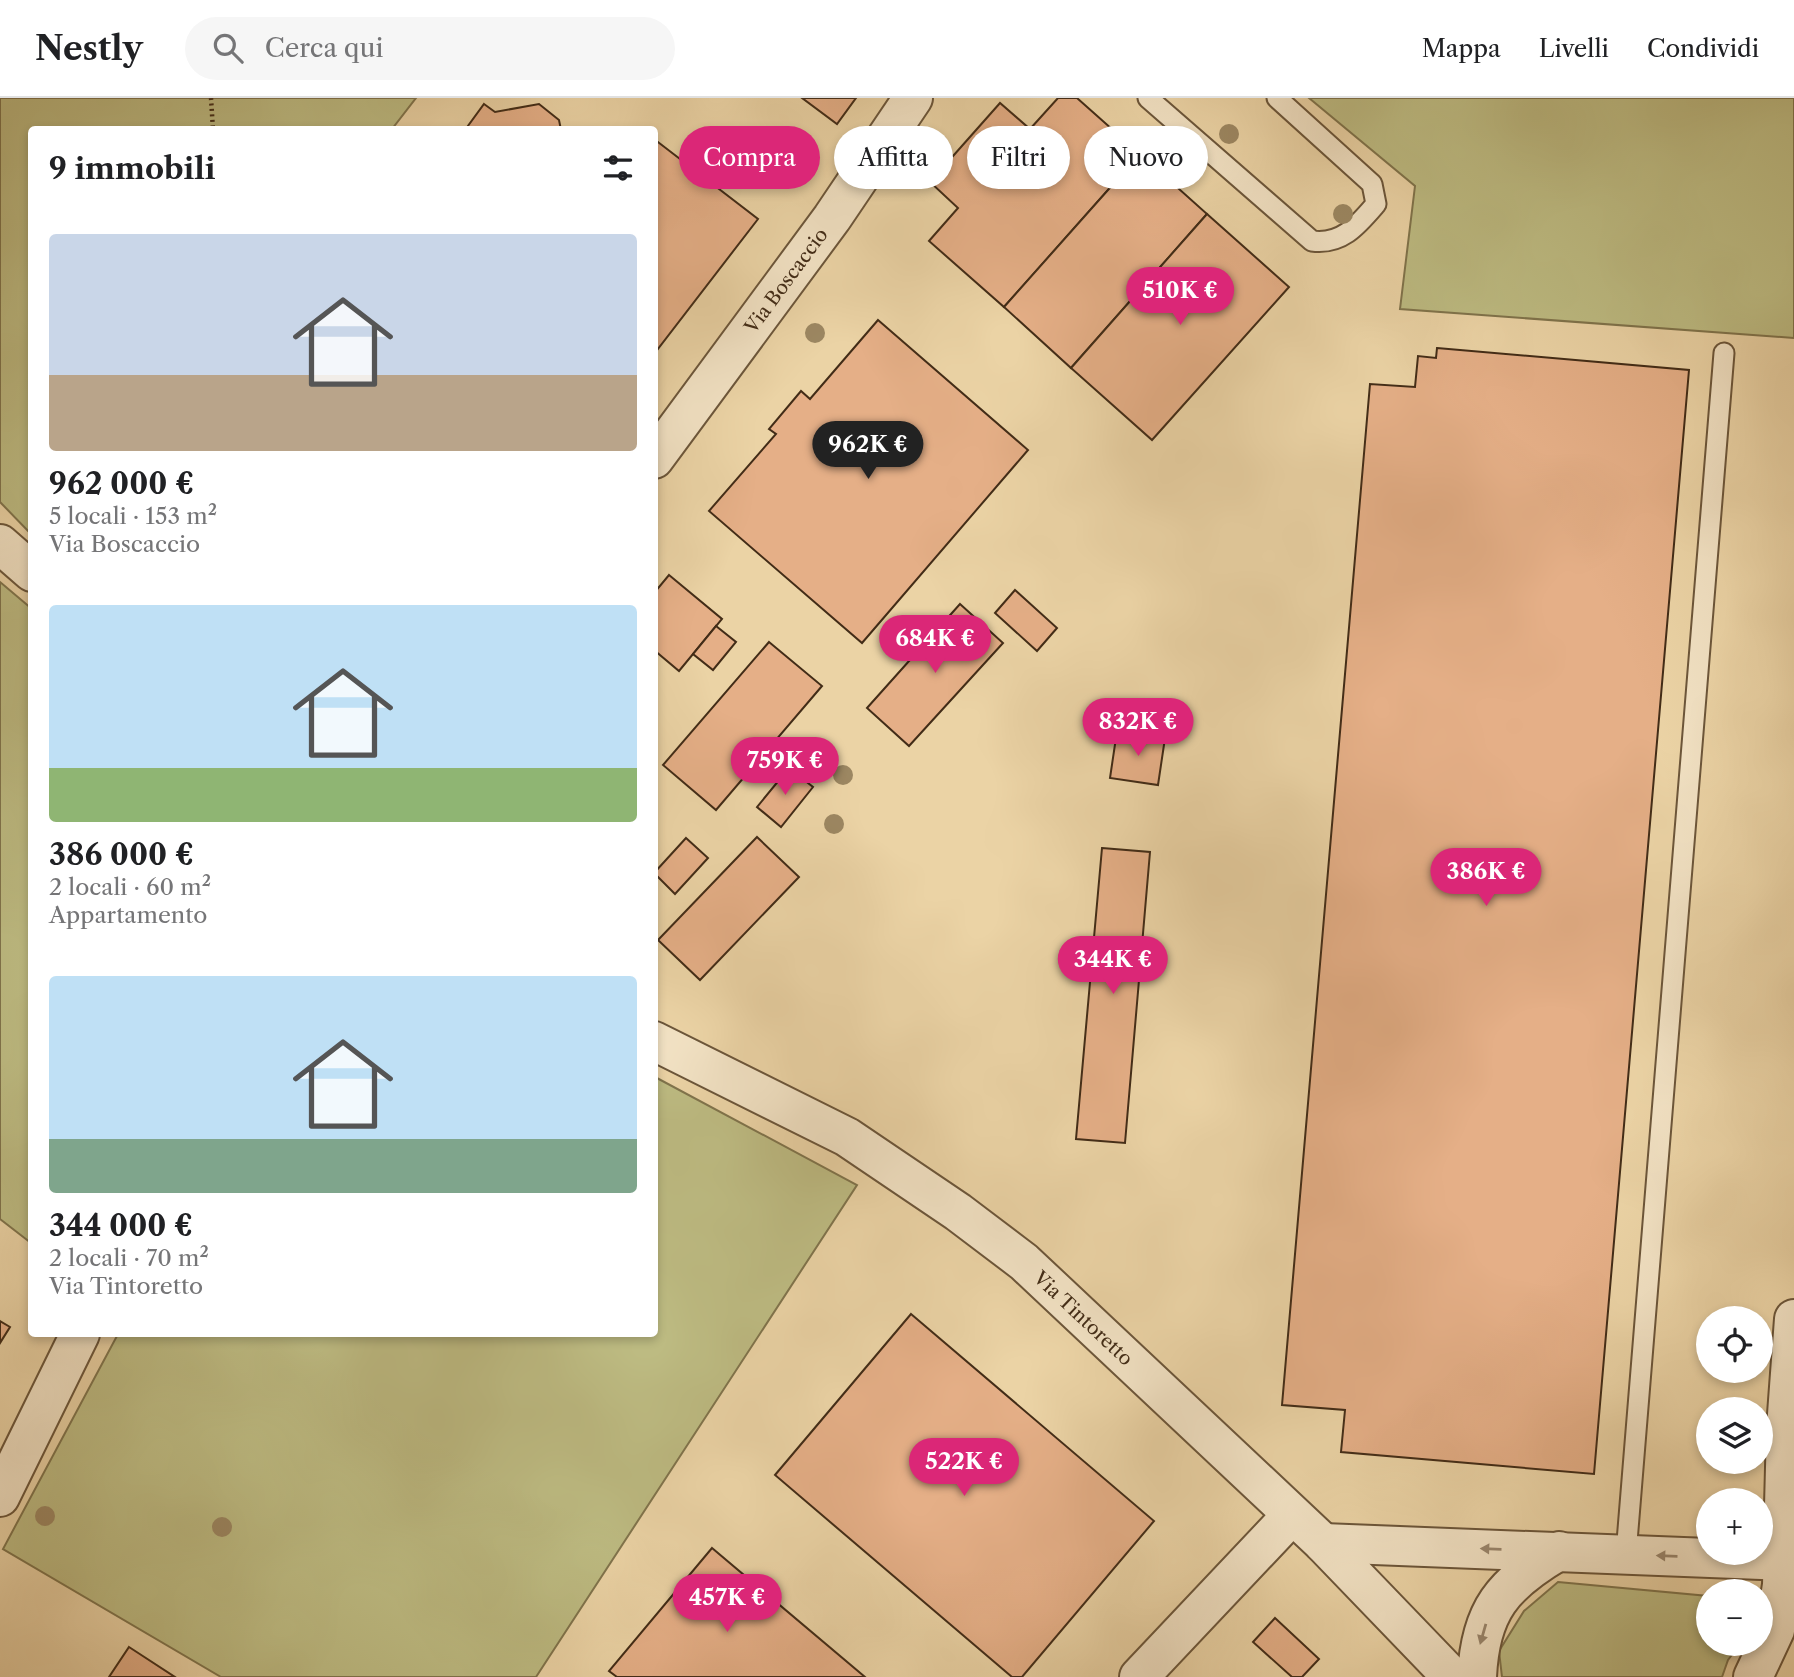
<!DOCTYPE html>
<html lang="it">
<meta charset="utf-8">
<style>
:root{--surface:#fff;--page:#f6f6f6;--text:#202124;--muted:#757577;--line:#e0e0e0;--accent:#db2777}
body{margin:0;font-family:"Libre Caslon Text",serif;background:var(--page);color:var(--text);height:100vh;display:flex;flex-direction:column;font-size:26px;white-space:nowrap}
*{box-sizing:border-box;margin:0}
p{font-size:23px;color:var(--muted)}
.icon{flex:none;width:38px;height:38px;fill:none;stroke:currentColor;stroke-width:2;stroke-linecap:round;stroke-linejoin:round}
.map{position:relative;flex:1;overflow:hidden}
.side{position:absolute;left:28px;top:28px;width:630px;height:1211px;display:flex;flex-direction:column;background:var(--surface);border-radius:7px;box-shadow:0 4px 10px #0003}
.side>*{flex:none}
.hud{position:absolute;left:679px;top:28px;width:665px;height:63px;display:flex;gap:14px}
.controls{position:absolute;left:1696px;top:1208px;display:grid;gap:14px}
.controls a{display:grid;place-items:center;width:77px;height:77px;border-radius:50%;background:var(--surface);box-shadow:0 4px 10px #0003;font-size:35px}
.price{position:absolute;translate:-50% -60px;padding:0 16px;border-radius:24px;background:var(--accent);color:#fff;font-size:23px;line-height:46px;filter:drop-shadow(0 2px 4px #0008)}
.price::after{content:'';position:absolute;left:50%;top:42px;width:21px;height:16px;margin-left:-10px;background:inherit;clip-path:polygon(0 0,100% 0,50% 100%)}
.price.active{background:#222;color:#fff}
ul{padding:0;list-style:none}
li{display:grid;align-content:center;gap:14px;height:371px;padding:0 21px}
li span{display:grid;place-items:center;height:217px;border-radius:7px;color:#555}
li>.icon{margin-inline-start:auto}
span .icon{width:126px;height:126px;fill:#fffc;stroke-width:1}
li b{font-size:30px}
h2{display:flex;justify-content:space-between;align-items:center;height:84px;padding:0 21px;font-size:30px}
.tag{padding:0 24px;border-radius:32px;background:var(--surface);box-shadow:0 4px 10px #0003;font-size:24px;line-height:63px}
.tag.active{background:var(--accent);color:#fff}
header{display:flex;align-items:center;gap:42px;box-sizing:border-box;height:98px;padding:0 35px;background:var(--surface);border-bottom:2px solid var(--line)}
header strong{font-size:33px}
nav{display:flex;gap:38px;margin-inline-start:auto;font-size:24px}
.search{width:490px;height:63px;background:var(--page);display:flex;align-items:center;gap:18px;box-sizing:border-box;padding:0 24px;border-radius:38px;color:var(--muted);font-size:26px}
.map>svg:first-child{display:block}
</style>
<header>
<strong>Nestly</strong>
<div class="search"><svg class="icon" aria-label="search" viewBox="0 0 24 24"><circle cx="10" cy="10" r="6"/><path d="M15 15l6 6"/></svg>Cerca qui</div>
<nav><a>Mappa</a><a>Livelli</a><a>Condividi</a></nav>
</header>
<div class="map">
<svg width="1794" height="1579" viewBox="0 0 1794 1579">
<rect width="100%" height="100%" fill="#ebd3a5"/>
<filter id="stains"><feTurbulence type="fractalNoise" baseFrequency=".00286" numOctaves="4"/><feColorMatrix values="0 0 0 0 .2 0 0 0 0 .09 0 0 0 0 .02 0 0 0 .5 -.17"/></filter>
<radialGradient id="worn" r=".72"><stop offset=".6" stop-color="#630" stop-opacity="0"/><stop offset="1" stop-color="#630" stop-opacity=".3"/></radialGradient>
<g fill="#bdbb82" stroke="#80744c" stroke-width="2">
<polygon points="0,0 416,0 392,31 32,32 31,436 0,404"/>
<polygon points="1309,0 1794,0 1794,240 1400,211 1415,88"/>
<polygon points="0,484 32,511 31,1145 0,1121"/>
<polygon points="655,979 857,1087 536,1579 221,1579 3,1451 118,1236 654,1236"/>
<polygon points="1558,1484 1708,1498 1708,1545 1741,1545 1728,1562 1722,1579 1502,1579 1499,1553 1524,1513"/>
</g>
<g fill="#e5af87" stroke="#422c17" stroke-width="2">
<polygon points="802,0 856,0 837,26"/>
<polygon points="1058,0 1077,0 1140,56 1004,209 929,143 958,110 930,84 1000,5 1030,31"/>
<polygon points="484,6 495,14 539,6 559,22 561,32 465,32"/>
<polygon points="654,41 758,121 654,256"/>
<polygon points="1140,56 1207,116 1071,270 1004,209"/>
<polygon points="1207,116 1289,189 1152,342 1071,270"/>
<polygon points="878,222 1028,352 862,545 709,413 776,336 769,331 801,293 810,301"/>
<polygon points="1437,250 1689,272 1594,1376 1341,1354 1345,1312 1282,1307 1370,286 1415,289 1418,258 1436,260"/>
<polygon points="669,477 722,521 679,573 654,552 654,495"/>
<polygon points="1015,492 1057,530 1037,553 995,515"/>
<polygon points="960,506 1003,545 909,648 867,610"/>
<polygon points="716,528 736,544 713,572 693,556"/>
<polygon points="769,544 822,588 716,712 663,667"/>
<polygon points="1117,633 1165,640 1158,687 1110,680"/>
<polygon points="789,670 813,689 781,729 757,709"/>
<polygon points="757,739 799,779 700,882 658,842"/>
<polygon points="686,740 708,760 675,796 654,775"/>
<polygon points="1102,750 1150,754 1125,1045 1076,1041"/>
<polygon points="911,1216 1154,1423 1022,1579 1012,1579 775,1377"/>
<polygon points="0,1223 10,1229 0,1245"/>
<polygon points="712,1450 865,1579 617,1579 609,1573"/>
<polygon points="1275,1520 1319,1561 1302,1579 1292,1579 1253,1544"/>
<polygon points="129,1549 175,1579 109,1579"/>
</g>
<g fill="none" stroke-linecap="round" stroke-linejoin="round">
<defs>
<g id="service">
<path d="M1148 0 1312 143C1342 147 1358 127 1376 106L1372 86 1277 0"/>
<polyline points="1626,1456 1724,255"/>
</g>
<g id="minor">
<path id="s1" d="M654 361 832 120 913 0"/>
<polyline points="0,446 32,474"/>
<path id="s2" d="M654 943 847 1039 958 1114 1024 1164 1323 1445 1452 1579"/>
<polyline points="0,1399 80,1236"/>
<polyline points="1139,1579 1292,1417"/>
</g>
<g id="tertiary">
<polyline points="1323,1445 1784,1463"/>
<path d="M1477 1579C1480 1512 1503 1486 1559 1453"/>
<polyline points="1753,1579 1775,1532 1782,1487 1786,1330 1794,1221"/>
</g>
</defs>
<use href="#service" stroke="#6c563a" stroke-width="23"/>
<use href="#minor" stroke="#6c563a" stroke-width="42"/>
<use href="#tertiary" stroke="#6c563a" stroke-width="42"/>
<polyline stroke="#422c17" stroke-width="4.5" stroke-dasharray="2 3.5" stroke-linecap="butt" points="211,0 213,32"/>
<use href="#service" stroke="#f2e2c4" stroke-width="19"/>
<use href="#minor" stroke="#f2e2c4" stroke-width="38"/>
<use href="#tertiary" stroke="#f2e2c4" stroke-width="38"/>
</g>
<g fill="#9c8762">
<circle cx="1229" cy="36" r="10"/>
<circle cx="1343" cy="116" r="10"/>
<circle cx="815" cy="235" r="10"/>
<circle cx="843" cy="677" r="10"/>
<circle cx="834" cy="726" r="10"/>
<circle cx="45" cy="1418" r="10"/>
<circle cx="222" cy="1429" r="10"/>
</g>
<defs><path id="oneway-solid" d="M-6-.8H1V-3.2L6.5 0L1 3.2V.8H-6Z" transform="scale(1.75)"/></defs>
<g fill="#9a876e">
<use href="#oneway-solid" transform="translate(1491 1451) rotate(-178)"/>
<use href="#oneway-solid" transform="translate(1667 1458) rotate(-178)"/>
<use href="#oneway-solid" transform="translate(1483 1536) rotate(106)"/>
</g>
<g text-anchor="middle" stroke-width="5" stroke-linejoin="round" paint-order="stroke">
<g font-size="19" fill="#422c17" stroke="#f2e2c4">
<text dy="7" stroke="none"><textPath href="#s1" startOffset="222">Via Boscaccio</textPath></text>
<text dy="7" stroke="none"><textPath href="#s2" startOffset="514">Via Tintoretto</textPath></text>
</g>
</g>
<rect width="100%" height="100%" filter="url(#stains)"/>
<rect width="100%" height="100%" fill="url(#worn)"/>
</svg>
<div class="controls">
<a><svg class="icon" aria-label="locate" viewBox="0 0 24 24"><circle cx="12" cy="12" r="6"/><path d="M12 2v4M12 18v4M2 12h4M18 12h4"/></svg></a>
<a><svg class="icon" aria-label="layers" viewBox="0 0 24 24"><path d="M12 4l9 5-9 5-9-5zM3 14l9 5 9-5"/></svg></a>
<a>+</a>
<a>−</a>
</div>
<b class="price" style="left:1180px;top:229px">510K €</b>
<b class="price active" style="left:868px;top:383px">962K €</b>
<b class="price" style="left:935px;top:577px">684K €</b>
<b class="price" style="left:1138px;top:660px">832K €</b>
<b class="price" style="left:785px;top:699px">759K €</b>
<b class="price" style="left:1486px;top:810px">386K €</b>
<b class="price" style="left:1113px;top:898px">344K €</b>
<b class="price" style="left:964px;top:1400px">522K €</b>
<b class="price" style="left:727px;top:1536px">457K €</b>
<div class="hud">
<a class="tag active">Compra</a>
<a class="tag">Affitta</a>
<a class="tag">Filtri</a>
<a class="tag">Nuovo</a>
</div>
<section class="side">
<h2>9 immobili<svg class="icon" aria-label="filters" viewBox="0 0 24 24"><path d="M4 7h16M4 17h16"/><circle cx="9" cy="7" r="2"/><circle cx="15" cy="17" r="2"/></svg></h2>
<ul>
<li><span style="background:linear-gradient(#c9d6e8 65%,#b9a48a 0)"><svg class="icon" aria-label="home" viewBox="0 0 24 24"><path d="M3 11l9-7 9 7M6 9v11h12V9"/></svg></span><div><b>962 000 €</b><p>5 locali · 153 m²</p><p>Via Boscaccio</p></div></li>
<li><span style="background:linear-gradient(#bfe0f5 75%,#8fb573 0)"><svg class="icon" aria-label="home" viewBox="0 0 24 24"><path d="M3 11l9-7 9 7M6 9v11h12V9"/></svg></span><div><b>386 000 €</b><p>2 locali · 60 m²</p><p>Appartamento</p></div></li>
<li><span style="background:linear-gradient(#bfe0f5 75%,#7fa58c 0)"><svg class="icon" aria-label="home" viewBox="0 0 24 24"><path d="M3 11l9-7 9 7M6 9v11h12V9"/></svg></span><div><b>344 000 €</b><p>2 locali · 70 m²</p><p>Via Tintoretto</p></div></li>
</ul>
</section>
</div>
